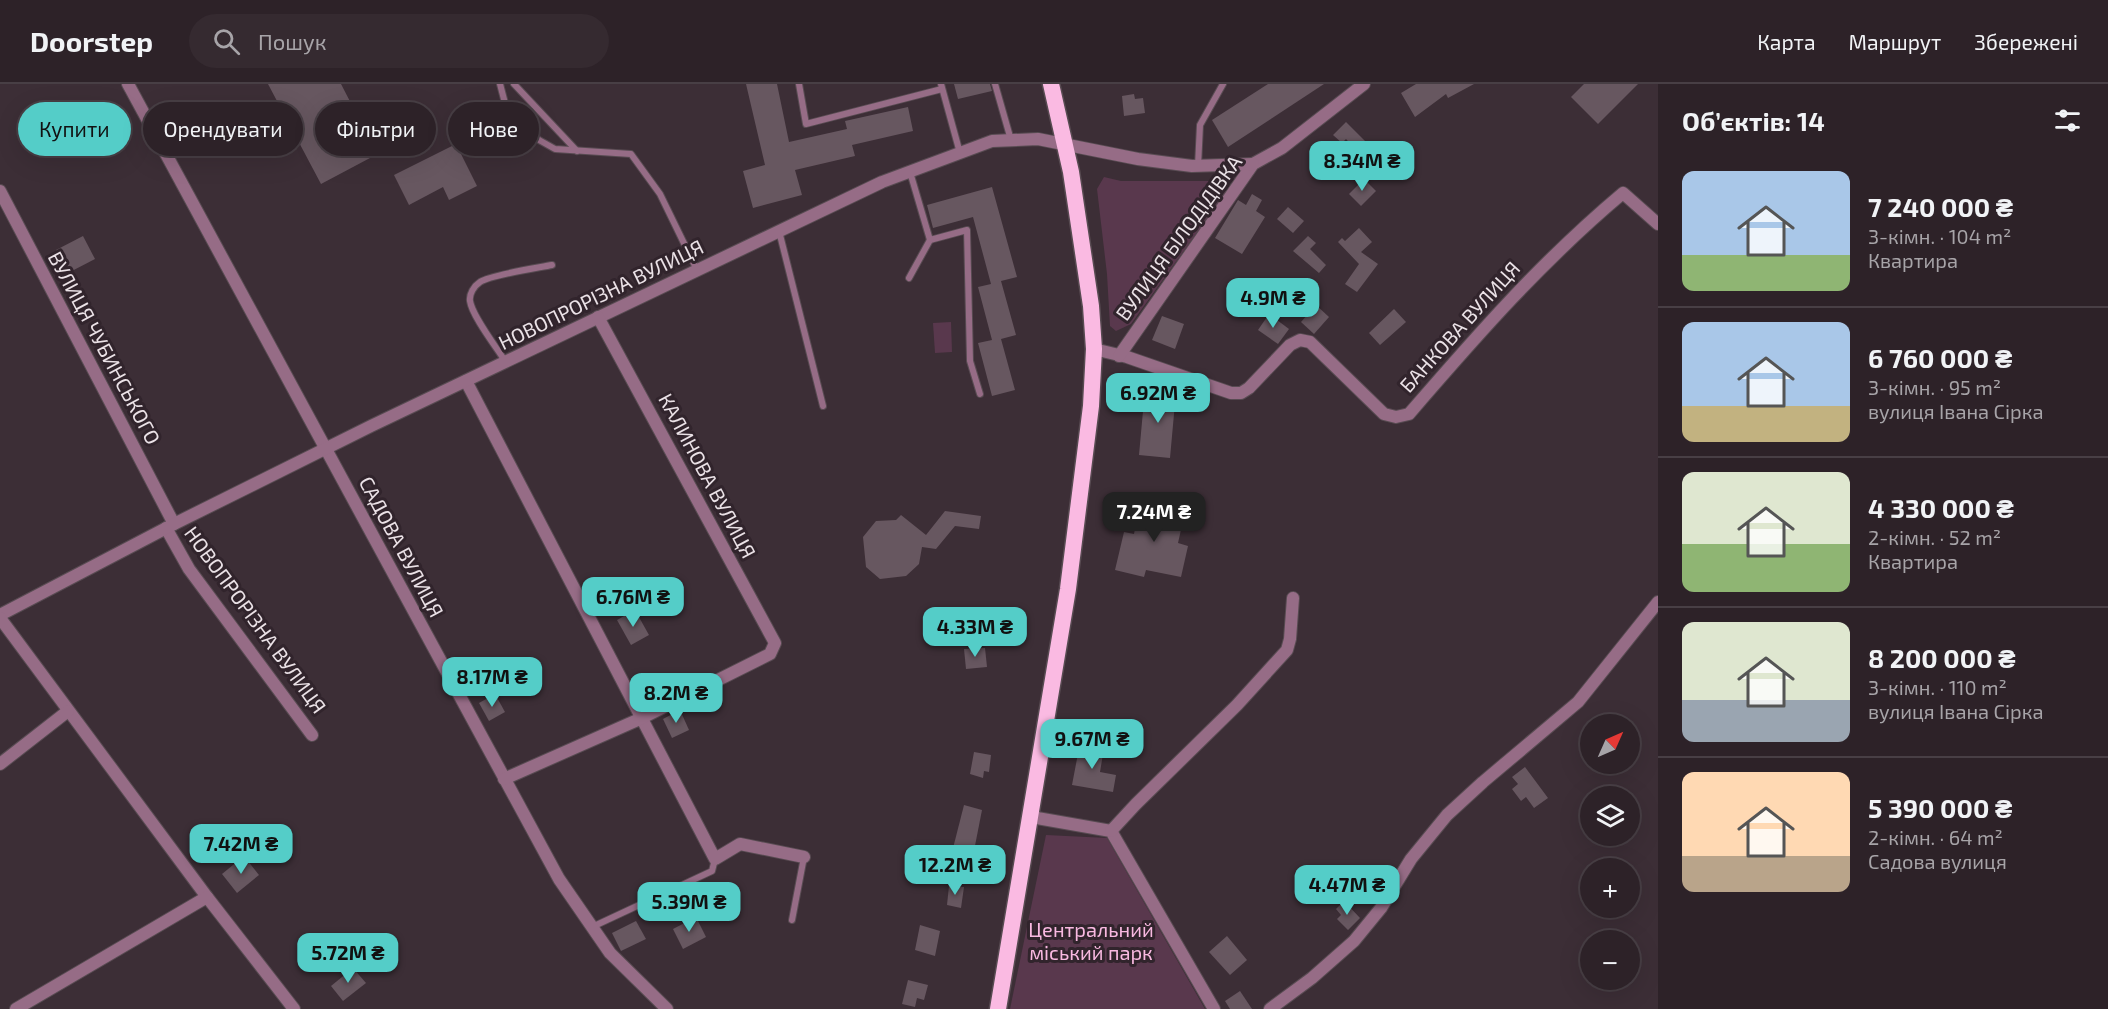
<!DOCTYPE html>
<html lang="uk">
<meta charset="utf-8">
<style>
:root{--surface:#2d2228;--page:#352a30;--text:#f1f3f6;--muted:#a7a4a8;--line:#483f45;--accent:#54cdc8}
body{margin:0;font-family:"Exo 2",sans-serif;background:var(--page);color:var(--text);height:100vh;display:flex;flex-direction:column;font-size:22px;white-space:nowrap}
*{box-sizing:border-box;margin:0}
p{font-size:20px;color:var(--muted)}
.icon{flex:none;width:33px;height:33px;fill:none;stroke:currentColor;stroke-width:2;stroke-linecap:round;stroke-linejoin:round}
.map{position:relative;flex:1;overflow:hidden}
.sheet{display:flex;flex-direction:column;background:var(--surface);width:450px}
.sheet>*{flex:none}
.hud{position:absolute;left:18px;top:18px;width:570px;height:54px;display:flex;gap:12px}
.needle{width:39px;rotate:45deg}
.controls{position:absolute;left:1580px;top:630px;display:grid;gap:12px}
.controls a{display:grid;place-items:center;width:60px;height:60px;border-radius:50%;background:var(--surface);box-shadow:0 6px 24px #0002,0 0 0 2px var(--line);font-size:30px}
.price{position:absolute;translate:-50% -51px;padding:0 14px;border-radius:12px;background:var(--accent);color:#111;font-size:20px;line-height:39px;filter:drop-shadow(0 2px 3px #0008)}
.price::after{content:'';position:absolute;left:50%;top:36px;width:18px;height:14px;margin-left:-9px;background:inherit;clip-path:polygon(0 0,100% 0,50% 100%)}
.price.selected{background:#222;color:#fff}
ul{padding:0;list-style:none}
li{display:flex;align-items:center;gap:18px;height:150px;padding:0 24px}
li+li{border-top:2px solid var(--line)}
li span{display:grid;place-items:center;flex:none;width:168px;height:120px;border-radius:12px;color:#555}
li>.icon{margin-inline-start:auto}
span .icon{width:72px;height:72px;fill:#fffc;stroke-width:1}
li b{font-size:26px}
h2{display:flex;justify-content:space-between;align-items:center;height:72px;padding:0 24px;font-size:26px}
.pill{padding:0 21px;border-radius:27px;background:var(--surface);box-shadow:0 6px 24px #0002,0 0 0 2px var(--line);font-size:21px;line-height:54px}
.pill.selected{background:var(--accent);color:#111}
header{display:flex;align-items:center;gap:36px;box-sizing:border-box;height:84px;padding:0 30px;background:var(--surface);border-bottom:2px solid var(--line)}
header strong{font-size:28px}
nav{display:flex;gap:33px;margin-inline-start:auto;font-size:21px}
.search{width:420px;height:54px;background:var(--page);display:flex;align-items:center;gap:15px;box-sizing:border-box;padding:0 21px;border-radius:33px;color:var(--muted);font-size:22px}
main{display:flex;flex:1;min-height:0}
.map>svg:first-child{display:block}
</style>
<header>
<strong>Doorstep</strong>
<div class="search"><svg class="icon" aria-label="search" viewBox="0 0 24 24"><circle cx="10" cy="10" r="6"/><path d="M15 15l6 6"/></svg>Пошук</div>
<nav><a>Карта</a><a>Маршрут</a><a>Збережені</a></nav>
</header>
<main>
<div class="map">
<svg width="1658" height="925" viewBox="0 0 1658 925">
<rect width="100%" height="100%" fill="#3c2e36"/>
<g fill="#59384d">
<polygon points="1104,93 1121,97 1225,97 1227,107 1131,240 1116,247 1110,242 1107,190 1097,105"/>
<polygon points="951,238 952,268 935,269 933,239"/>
<polygon points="1046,751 1107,754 1205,925 1010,925"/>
</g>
<g fill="#675760">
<polygon points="268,0 341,0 356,29 349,32 370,74 321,100"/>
<polygon points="746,0 777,0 789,58 847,45 845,37 908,23 913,47 852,61 855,72 795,86 802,111 753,124 743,87 765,81"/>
<polygon points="954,0 990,0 992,7 958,15"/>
<polygon points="1268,0 1324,0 1228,63 1212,36"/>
<polygon points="1416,0 1474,0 1448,14 1446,10 1415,33 1401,9"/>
<polygon points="1584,0 1638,0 1598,40 1571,13"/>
<polygon points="1134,10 1135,15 1143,14 1145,29 1124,32 1122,12"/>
<polygon points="1346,38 1365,57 1356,66 1346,55 1342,59 1333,51"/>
<polygon points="456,60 477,102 449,116 443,103 409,121 394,91"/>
<polygon points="1364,95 1376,107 1361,122 1349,110"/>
<polygon points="992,103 1017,193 1001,197 1016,251 1001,255 1015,306 992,312 978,259 992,256 978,203 991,200 973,133 933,144 927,121"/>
<polygon points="1252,110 1262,116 1256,127 1265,133 1242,170 1215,154 1238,116 1246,121"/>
<polygon points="1288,123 1304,137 1293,149 1277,135"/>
<polygon points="1359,144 1372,158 1361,168 1378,180 1357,208 1345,200 1359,180 1338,158 1342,154 1345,157"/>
<polygon points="83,152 95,175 68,189 56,166"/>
<polygon points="1308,152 1316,159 1310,165 1326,181 1319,189 1293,167"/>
<polygon points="1316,221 1329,233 1314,250 1301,238"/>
<polygon points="1394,225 1406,238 1380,261 1369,249"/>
<polygon points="1269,230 1289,245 1278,260 1258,246"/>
<polygon points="1162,232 1184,240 1175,265 1152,256"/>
<polygon points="1145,305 1176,308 1170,374 1139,371"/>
<polygon points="1140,419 1185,428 1178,459 1188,462 1181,493 1146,486 1144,493 1115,486 1124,448 1134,450"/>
<polygon points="945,427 981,432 979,445 955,442 936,465 922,463 919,480 906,492 880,495 866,483 863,453 876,437 896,436 901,431 926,451"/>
<polygon points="635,526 649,551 631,561 617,536"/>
<polygon points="985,564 987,583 966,585 964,565"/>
<polygon points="495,610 505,628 489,637 479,619"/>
<polygon points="680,626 689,646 672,654 663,635"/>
<polygon points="1080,659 1104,664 1100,688 1116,691 1113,708 1072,701"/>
<polygon points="974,668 991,671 989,688 984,687 983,694 970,690"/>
<polygon points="1525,683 1548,714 1534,724 1526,713 1521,717 1512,705 1518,700 1512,693"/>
<polygon points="964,721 982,726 971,782 950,776"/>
<polygon points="244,772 259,791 237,809 222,790"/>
<polygon points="949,802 964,803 961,824 947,821"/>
<polygon points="1344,817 1360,834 1348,846 1337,835 1341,831 1336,825"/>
<polygon points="696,833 706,853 683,865 673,845"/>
<polygon points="636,837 646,855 621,867 612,849"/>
<polygon points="920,841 940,847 935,872 915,866"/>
<polygon points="1227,852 1247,876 1230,891 1209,868"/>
<polygon points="353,884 366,899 343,917 331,902"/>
<polygon points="908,896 928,901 924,916 917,914 915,923 902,920"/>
<polygon points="1240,907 1252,925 1230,925 1225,917"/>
</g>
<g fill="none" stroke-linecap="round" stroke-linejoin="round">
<defs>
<g id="service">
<polyline points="500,0 506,23 539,56 555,65 631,70 660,110 697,186"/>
<polyline points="514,0 577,67"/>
<polyline points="799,0 806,40 942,5"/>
<polyline points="941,0 960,69"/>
<polyline points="995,0 1011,56"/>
<polyline points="1198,82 1200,41 1223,0"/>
<polyline points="910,88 930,156 967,146 970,277 980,310"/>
<polyline points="779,147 823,322"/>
<polyline points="909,194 930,156"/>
<path d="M505 277C497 264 472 232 470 217 469 210 474 202 480 198 490 191 537 184 552 181"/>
<polyline points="792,836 804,773"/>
<polyline points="592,843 712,787 715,775"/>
</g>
<g id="minor">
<polyline points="128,0 559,795 610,869 667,925"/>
<polyline points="0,107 174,440"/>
<path d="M1094 265 1127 273 1231 309H1241L1249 304 1290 261 1300 256 1310 258 1384 330 1396 333 1409 330C1478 250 1542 177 1623 109L1658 140"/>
<polyline points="1119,272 1253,80 1282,64 1364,0"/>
<polyline points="466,297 715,775 740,760 804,773"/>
<polyline points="166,444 189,485 312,651"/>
<polyline points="0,531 174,440 371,342 882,98 992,57 1038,55 1138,75 1192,82 1253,80"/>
<polyline points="0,534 207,813 294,925"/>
<polyline points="0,680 68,627"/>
<polyline points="504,695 642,634 770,570 775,559 598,233"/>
<polyline points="1030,727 1037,734 1111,747 1214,925"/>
<polyline points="1111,747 1136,720 1237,621 1287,566 1290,555 1293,514"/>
<polyline points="16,925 207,813"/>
<polyline points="1270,925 1312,894 1354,857 1381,824 1411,775 1447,731 1483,698 1578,618 1658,518"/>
</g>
<polyline id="trunk" points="998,925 1068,505 1091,322 1094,265 1091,222 1071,88 1051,0"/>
</defs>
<use href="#service" stroke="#584b52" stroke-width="8"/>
<use href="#minor" stroke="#584b52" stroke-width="14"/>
<use href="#trunk" stroke="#584b52" stroke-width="19"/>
<use href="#service" stroke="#966c86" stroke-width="6"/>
<use href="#minor" stroke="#966c86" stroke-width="12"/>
<use href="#trunk" stroke="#fabae2" stroke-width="16"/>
</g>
<g text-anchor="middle" stroke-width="6" stroke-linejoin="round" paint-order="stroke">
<g font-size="20" fill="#ebe2e7" stroke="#31242c">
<text transform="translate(1179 154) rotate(-54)" y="7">ВУЛИЦЯ БІЛОДІДІВКА</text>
<text transform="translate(601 211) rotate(-26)" y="7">НОВОПРОРІЗНА ВУЛИЦЯ</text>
<text transform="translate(1460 243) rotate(-48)" y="7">БАНКОВА ВУЛИЦЯ</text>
<text transform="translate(104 264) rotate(62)" y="7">ВУЛИЦЯ ЧУБИНСЬКОГО</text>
<text transform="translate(707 392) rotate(62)" y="7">КАЛИНОВА ВУЛИЦЯ</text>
<text transform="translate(401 463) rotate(62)" y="7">САДОВА ВУЛИЦЯ</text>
<text transform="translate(255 536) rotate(54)" y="7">НОВОПРОРІЗНА ВУЛИЦЯ</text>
</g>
<g font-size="20" fill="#f9b9e1" stroke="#31242c">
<text x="1091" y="853">Центральний<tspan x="1091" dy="23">міський парк</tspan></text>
</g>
</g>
</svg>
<div class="controls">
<a><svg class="needle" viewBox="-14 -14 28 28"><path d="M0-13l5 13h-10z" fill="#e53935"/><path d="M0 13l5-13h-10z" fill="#a7a4a8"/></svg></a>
<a><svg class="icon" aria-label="layers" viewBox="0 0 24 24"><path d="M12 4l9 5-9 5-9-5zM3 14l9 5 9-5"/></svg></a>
<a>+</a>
<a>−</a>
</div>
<b class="price" style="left:1362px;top:108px">8.34M ₴</b>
<b class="price" style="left:1273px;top:245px">4.9M ₴</b>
<b class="price" style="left:1158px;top:340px">6.92M ₴</b>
<b class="price selected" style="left:1154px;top:459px">7.24M ₴</b>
<b class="price" style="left:633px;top:544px">6.76M ₴</b>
<b class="price" style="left:975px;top:574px">4.33M ₴</b>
<b class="price" style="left:492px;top:624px">8.17M ₴</b>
<b class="price" style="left:676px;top:640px">8.2M ₴</b>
<b class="price" style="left:1092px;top:686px">9.67M ₴</b>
<b class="price" style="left:241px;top:791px">7.42M ₴</b>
<b class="price" style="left:955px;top:812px">12.2M ₴</b>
<b class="price" style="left:1347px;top:832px">4.47M ₴</b>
<b class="price" style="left:689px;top:849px">5.39M ₴</b>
<b class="price" style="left:348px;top:900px">5.72M ₴</b>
<div class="hud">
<a class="pill selected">Купити</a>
<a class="pill">Орендувати</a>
<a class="pill">Фільтри</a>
<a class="pill">Нове</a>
</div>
</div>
<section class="sheet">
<h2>Об’єктів: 14<svg class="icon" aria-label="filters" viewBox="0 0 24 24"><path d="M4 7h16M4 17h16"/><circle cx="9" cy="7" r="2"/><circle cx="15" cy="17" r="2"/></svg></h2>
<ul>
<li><span style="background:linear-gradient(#a9c7e8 70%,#8fb573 0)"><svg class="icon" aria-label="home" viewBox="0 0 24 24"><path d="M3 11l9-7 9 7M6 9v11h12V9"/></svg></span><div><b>7 240 000 ₴</b><p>3-кімн. · 104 m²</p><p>Квартира</p></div></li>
<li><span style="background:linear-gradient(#a9c7e8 70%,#c2b280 0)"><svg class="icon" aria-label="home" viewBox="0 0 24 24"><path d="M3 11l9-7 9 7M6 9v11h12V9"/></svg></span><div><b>6 760 000 ₴</b><p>3-кімн. · 95 m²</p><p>вулиця Івана Сірка</p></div></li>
<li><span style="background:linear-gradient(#dfe7d0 60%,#8fb573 0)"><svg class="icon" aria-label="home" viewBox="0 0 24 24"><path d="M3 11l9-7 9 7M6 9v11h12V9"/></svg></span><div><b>4 330 000 ₴</b><p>2-кімн. · 52 m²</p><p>Квартира</p></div></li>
<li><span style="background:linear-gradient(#dfe7d0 65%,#9aa5b1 0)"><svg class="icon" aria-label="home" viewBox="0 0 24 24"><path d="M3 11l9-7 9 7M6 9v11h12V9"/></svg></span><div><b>8 200 000 ₴</b><p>3-кімн. · 110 m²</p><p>вулиця Івана Сірка</p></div></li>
<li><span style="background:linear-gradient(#ffd9b3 70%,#b9a48a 0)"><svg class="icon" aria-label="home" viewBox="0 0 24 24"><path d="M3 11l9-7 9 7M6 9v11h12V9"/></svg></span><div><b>5 390 000 ₴</b><p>2-кімн. · 64 m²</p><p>Садова вулиця</p></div></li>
</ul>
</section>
</main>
